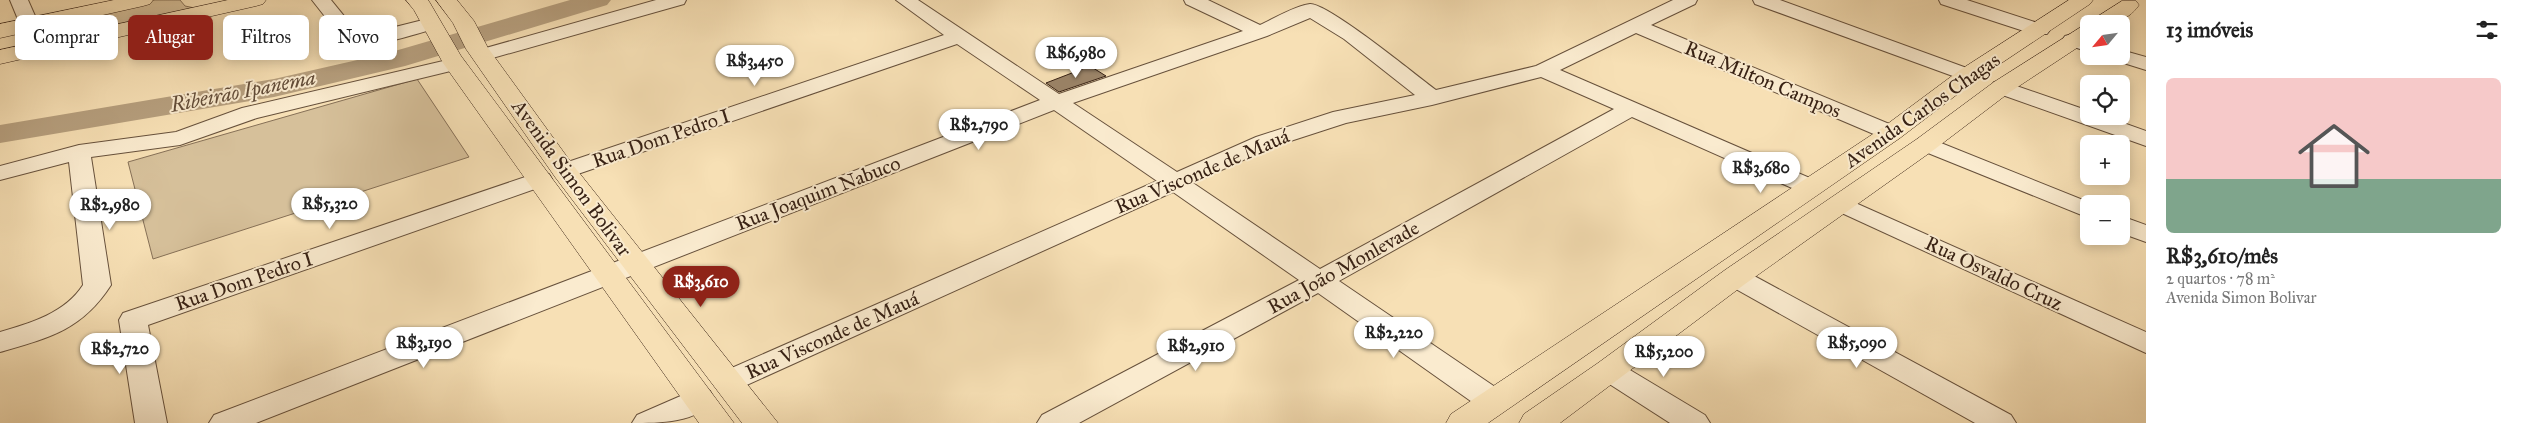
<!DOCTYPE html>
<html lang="pt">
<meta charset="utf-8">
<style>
:root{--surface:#fff;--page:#f6f6f6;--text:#222;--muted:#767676;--line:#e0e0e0;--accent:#8f2418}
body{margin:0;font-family:"IM FELL Great Primer",serif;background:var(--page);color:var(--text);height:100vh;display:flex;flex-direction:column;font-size:19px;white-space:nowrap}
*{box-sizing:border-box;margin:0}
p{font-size:16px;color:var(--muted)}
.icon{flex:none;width:28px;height:28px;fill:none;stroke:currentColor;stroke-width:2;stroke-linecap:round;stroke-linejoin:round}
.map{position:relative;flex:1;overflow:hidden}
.panel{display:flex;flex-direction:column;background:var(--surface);width:375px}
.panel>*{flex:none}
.top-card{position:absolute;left:15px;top:15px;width:475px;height:45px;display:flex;gap:10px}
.needle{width:32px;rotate:241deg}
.buttons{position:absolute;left:2080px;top:15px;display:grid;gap:10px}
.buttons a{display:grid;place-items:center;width:50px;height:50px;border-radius:8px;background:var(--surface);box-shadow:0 2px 12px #0003;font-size:25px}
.price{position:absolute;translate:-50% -42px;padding:0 11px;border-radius:18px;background:#fff;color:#222;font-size:16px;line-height:32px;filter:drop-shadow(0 1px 2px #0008)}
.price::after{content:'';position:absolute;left:50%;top:30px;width:15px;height:11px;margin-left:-8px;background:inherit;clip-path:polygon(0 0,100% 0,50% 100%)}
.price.active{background:var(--accent);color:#fff}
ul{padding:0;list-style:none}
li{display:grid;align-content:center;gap:10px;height:265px;padding:0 20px}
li+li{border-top:1px solid var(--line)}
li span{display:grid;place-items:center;height:155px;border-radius:8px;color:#555}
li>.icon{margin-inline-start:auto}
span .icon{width:90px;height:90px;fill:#fffc;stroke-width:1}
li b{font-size:21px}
h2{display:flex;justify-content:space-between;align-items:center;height:60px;padding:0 20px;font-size:21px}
.chip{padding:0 18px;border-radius:8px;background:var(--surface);box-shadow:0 2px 12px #0003;font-size:18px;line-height:45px}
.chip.active{background:var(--accent);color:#fff}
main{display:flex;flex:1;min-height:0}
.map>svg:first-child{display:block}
</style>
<main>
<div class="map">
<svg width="2146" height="423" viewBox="0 0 2146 423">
<rect width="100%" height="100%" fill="#f7e0b5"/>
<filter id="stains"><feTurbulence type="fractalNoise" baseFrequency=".004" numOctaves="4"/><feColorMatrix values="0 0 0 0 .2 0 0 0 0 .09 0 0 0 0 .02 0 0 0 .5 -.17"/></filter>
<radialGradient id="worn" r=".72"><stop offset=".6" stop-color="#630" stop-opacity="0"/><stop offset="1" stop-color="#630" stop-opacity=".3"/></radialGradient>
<g fill="#d6c09a" stroke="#867057">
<polygon points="155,0 180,0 185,6 204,10 45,43 39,26"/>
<polygon points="417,79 469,157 153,259 128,162"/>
</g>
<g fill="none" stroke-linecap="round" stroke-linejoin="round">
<polygon fill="#b69f7e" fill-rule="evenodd" points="570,0 611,0 607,5 405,66 274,97 0,143 0,125 274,79 388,53"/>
</g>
<polygon fill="#9b8468" stroke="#372114" points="1090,66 1106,76 1059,92 1046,83"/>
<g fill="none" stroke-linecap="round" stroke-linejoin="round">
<defs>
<g id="minor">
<polygon points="10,0 28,0 39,25 36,29 22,29"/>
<path d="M312 0H331L357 32 379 31 431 18 438 20 441 24 438 28C409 35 375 50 345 42Z"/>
<polygon points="656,0 686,0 684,4 489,59 482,61 475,59 472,55 475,51"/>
<path d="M896 0H918L1059 94 1243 31 1186 4 1184 0H1208L1260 25C1273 19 1297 5 1310 4 1328 3 1417 76 1436 90L1536 66 1673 0H1697L1695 4 1651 25 1899 128 1902 133 1899 138 1891 140 1883 138 1636 33 1560 70 1819 182 1822 187 1819 192 1810 194 1801 192 1632 117 1339 281 1504 393 1508 401 1504 409 1493 412 1482 409 1318 293 1079 423H1037L1042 415 1299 280 1173 192 740 388 729 391 718 388 714 381 718 374 1157 181 1054 110 256 423H209L214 415 1040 100 957 44 572 176 564 178 556 176 552 171 556 166 944 35ZM1310 18 1344 39 1415 95 1333 112 1256 137 1177 172 1073 103 1267 36ZM1541 77 1614 109 1320 269 1193 183 1272 147 1346 123 1432 105Z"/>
<polygon points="1753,0 1780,0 1975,71 1979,75 1975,79 1968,81 1961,79 1755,4"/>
<polygon points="1939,0 1967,0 2047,26 2050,30 2047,34 2033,34 1941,4"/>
<polygon points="2072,34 2089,39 2089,52 2065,44 2062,40 2065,36"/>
<polygon points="2121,50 2146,57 2146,70 2114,60 2111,56 2121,56"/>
<path d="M456 58 463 60 466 64 463 68 257 118 180 145 91 157 111 285C82 330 49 338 0 352V332C31 323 65 313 83 285L69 162 0 180V166L79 145 176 132 242 108Z"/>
<polygon points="2002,81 2089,111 2089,116 2104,116 2146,131 2146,146 1994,92 1991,87 1994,82"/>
<polygon points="1926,137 2093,204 2089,204 2089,218 1918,149 1914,144 1918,139"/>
<polygon points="540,172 549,174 552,179 549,184 148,325 167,423 135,423 119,320 123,313"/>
<polygon points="1842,197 2146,332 2146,353 1833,209 1830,204 1833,199"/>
<polygon points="2121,216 2146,225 2146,242 2121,233"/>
<polygon points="1735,269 1745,271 2011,415 2016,423 1975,423 1725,283 1722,277 1725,271"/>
<polygon points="1610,361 1620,364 1705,415 1710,423 1670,423 1600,378 1595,371 1600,364"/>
<path d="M699 388 710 391 714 399C699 423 659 423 632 423L637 415Z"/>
</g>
<g id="major">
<polygon points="114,0 153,0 150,4 143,6 0,38 0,24"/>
<polygon points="228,0 266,0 263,4 256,6 0,64 0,50"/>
<polygon points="406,0 428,0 430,3 461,56 734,423 699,423 443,63 414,10"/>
<polygon points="436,0 457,0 474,21 488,48 573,165 778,423 742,423 555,177 466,49 453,23"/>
<polygon points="2069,0 2093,0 2090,4 1976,80 1900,138 1488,423 1446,423 1451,414 1882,128 1960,70"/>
<path d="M2122 1H2136L2139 5C2127 23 2108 24 2089 24V40L2010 92 1935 149 1745 284 1560 423H1519L1524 414 1598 363 1725 270 1917 139 1994 82Z"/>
</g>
</defs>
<use href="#minor" stroke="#67513c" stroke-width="2"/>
<use href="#major" stroke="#372114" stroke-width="1"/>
<use href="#minor" fill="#faebcf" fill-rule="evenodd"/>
<use href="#major" fill="#f7e0b5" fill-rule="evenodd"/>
</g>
<g text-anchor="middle" stroke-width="4" stroke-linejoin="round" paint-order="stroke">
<g font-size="20" fill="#372114" stroke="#faebcf">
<text transform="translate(1763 79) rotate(23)" y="7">Rua Milton Campos</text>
<text transform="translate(1922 110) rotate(-35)" y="7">Avenida Carlos Chagas</text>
<text transform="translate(661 138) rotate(-19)" y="7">Rua Dom Pedro I</text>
<text transform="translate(1202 171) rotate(-23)" y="7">Rua Visconde de Mauá</text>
<text transform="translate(572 178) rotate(54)" y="7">Avenida Simon Bolivar</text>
<text transform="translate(818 193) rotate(-21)" y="7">Rua Joaquim Nabuco</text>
<text transform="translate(1343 267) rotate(-29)" y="7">Rua João Monlevade</text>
<text transform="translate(1994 273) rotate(25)" y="7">Rua Osvaldo Cruz</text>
<text transform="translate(244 281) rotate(-19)" y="7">Rua Dom Pedro I</text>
<text transform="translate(832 335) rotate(-24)" y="7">Rua Visconde de Mauá</text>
</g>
<g font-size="21" font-style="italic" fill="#634d39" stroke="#faebcf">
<text transform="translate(243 91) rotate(-11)" y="7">Ribeirão Ipanema</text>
</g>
</g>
<rect width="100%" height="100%" filter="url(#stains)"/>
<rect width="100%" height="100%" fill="url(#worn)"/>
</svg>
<div class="buttons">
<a><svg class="needle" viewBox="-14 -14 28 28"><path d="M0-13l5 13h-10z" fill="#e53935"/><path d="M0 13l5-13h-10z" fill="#767676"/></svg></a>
<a><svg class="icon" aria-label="locate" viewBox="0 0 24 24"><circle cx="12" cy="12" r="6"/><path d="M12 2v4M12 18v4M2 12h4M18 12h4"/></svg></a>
<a>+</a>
<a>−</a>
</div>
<b class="price" style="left:1076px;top:79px">R$6,980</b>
<b class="price" style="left:755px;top:87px">R$3,450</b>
<b class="price" style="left:979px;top:151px">R$2,790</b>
<b class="price" style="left:1761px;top:194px">R$3,680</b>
<b class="price" style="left:330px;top:230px">R$5,320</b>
<b class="price" style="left:110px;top:231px">R$2,980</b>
<b class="price active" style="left:701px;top:308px">R$3,610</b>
<b class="price" style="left:1394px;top:359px">R$2,220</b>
<b class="price" style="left:424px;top:369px">R$3,190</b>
<b class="price" style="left:1857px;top:369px">R$5,090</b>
<b class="price" style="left:1196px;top:372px">R$2,910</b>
<b class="price" style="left:120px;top:375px">R$2,720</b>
<b class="price" style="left:1664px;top:378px">R$5,200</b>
<div class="top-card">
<a class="chip">Comprar</a>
<a class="chip active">Alugar</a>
<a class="chip">Filtros</a>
<a class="chip">Novo</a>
</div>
</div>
<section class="panel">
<h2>13 imóveis<svg class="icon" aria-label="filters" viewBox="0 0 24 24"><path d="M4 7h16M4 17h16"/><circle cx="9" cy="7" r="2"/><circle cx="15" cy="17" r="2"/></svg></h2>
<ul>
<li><span style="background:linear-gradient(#f6c9c9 65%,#7fa58c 0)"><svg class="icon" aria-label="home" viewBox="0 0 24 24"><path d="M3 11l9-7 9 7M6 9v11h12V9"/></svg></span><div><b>R$3,610/mês</b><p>2 quartos · 78 m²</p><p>Avenida Simon Bolivar</p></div></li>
</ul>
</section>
</main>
